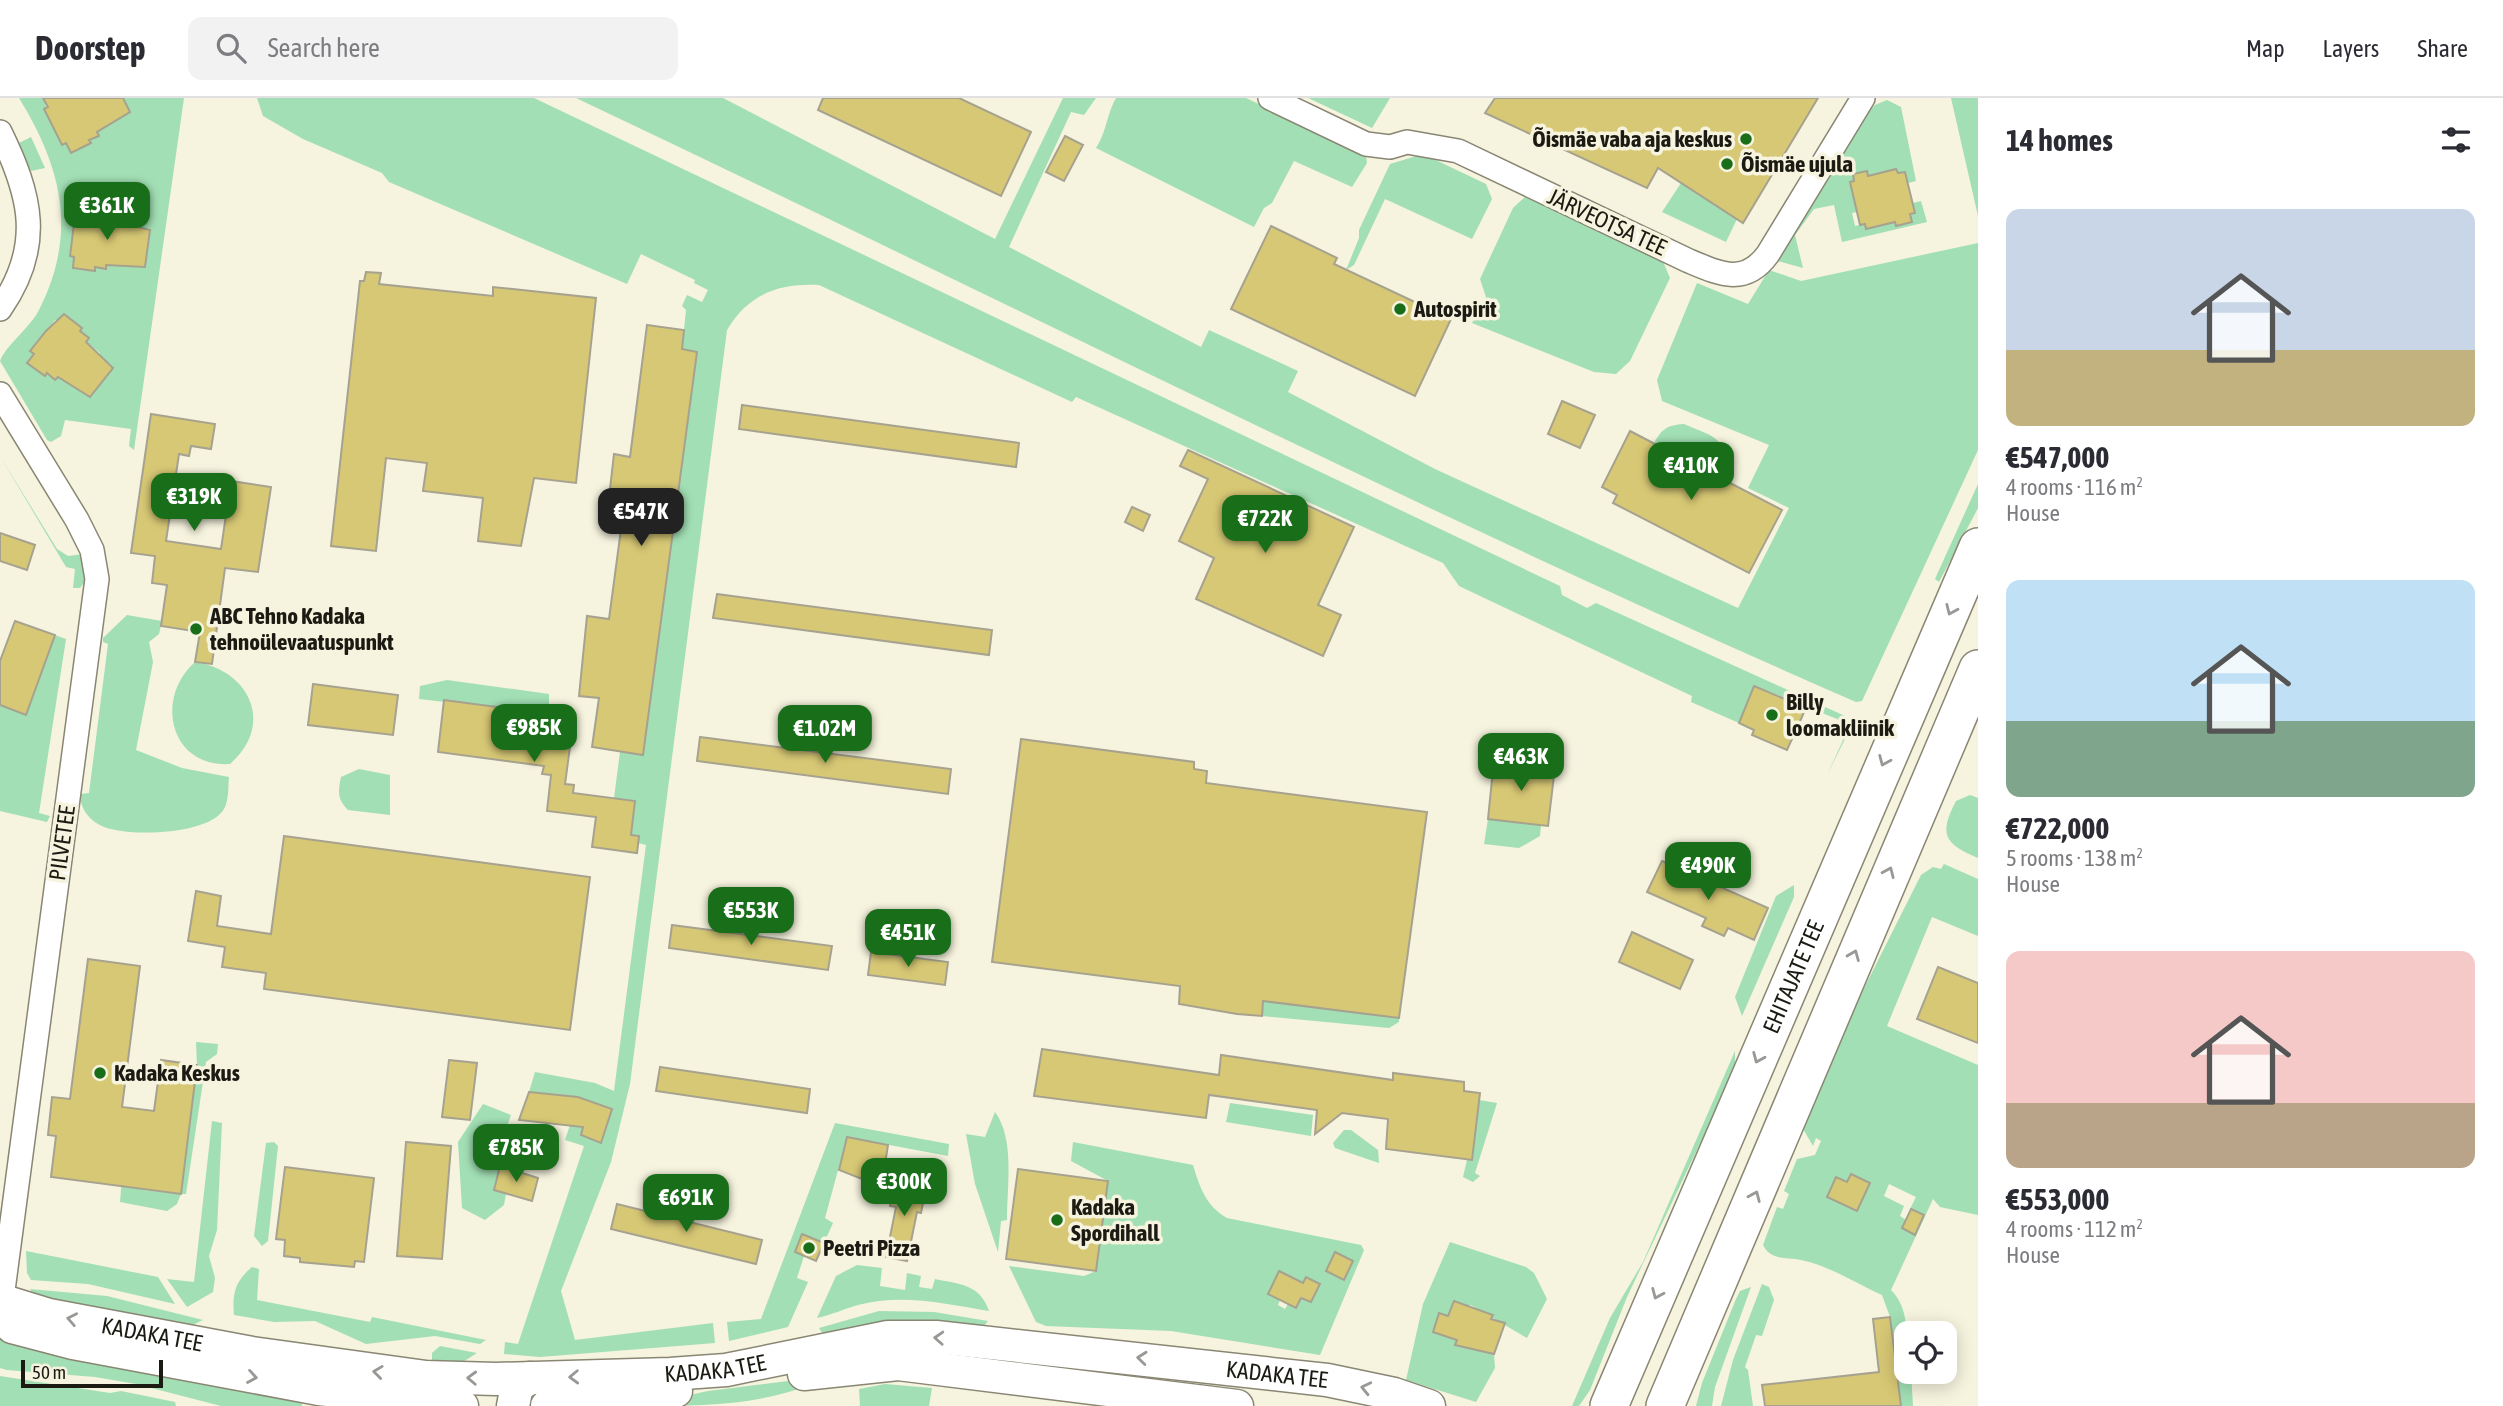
<!DOCTYPE html>
<meta charset="utf-8">
<style>
:root{--surface:#fff;--page:#f2f2f3;--text:#2b2b33;--muted:#7c7c81;--line:#e1e1e2;--accent:#196f19}
body{margin:0;font-family:"Asap Condensed",sans-serif;background:var(--page);color:var(--text);height:100vh;display:flex;flex-direction:column;font-size:26px;white-space:nowrap}
*{box-sizing:border-box;margin:0}
p{font-size:23px;color:var(--muted)}
.icon{flex:none;width:38px;height:38px;fill:none;stroke:currentColor;stroke-width:2;stroke-linecap:round;stroke-linejoin:round}
.map{position:relative;flex:1;overflow:hidden}
.side{display:flex;flex-direction:column;background:var(--surface);width:525px}
.side>*{flex:none}
.tools{position:absolute;left:1894px;top:1223px;display:grid;gap:14px}
.tools a{display:grid;place-items:center;width:63px;height:63px;border-radius:14px;background:var(--surface);box-shadow:0 4px 18px #0003;font-size:35px}
.scale{position:absolute;left:21px;bottom:18px;width:142px;box-sizing:border-box;padding-left:7px;border:4px solid #1c1b13;border-top:0;font-size:19px;line-height:24px;white-space:nowrap;color:#1c1b13;-webkit-text-stroke:5px #f6f3de;paint-order:stroke}
.price{position:absolute;translate:-50% -60px;padding:0 16px;border-radius:14px;background:var(--accent);color:#fff;font-size:23px;line-height:46px;filter:drop-shadow(0 2px 4px #0008)}
.price::after{content:'';position:absolute;left:50%;top:42px;width:21px;height:16px;margin-left:-10px;background:inherit;clip-path:polygon(0 0,100% 0,50% 100%)}
.price.active{background:#222;color:#fff}
ul{padding:0;list-style:none}
li{display:grid;align-content:center;gap:14px;height:371px;padding:0 28px}
li span{display:grid;place-items:center;height:217px;border-radius:14px;color:#555}
li>.icon{margin-inline-start:auto}
span .icon{width:126px;height:126px;fill:#fffc;stroke-width:1}
li b{font-size:30px}
h2{display:flex;justify-content:space-between;align-items:center;height:84px;padding:0 28px;font-size:30px}
header{display:flex;align-items:center;gap:42px;box-sizing:border-box;height:98px;padding:0 35px;background:var(--surface);border-bottom:2px solid var(--line)}
header strong{font-size:33px}
nav{display:flex;gap:38px;margin-inline-start:auto;font-size:24px}
.search{width:490px;height:63px;background:var(--page);display:flex;align-items:center;gap:18px;box-sizing:border-box;padding:0 24px;border-radius:14px;color:var(--muted);font-size:26px}
main{display:flex;flex:1;min-height:0}
.map>svg:first-child{display:block}
</style>
<header>
<strong>Doorstep</strong>
<div class="search"><svg class="icon" aria-label="search" viewBox="0 0 24 24"><circle cx="10" cy="10" r="6"/><path d="M15 15l6 6"/></svg>Search here</div>
<nav><a>Map</a><a>Layers</a><a>Share</a></nav>
</header>
<main>
<div class="map">
<svg width="1978" height="1308" viewBox="0 0 1978 1308">
<rect width="100%" height="100%" fill="#f6f3de"/>
<g fill="#a2dfb4" fill-rule="evenodd">
<path d="M19 0H44L50 24 62 47 66 45 71 55 91 45 89 42 99 38 97 34 130 14 123 0H184L134 352 129 348 131 331 65 322 61 338 51 344 47 342 0 263C6 247 30 230 39 212 78 135 62 70 19 0ZM81 109 104 113 103 116 114 118V123L150 132 145 168 106 167V171L95 169 94 173 73 170 74 159 70 158 75 119H80ZM64 216 82 230 80 233 86 244 100 255 98 258 113 270 90 299 58 279 55 282 47 275 44 278 27 265 34 256 31 253 55 222 58 224Z"/>
<path d="M257 0H534L1560 488 1562 497 1587 510 1596 505 1845 618 1851 624V629L1828 675 1849 629 1847 625 1755 588 1739 625 1691 604 1692 598 1459 488 1443 465 1076 299 1072 304 819 187C779 185 748 196 727 232L630 986 611 1064 561 1193 575 1242 713 1225 715 1245 540 1259 504 1256 505 1244 518 1246 584 1048 565 1042 570 1027 566 998 529 994 535 974 595 985 614 993 646 747 638 745 639 738 631 737 635 703 614 700 620 654 643 657 697 254 682 251 686 212 682 208 687 197 702 204 708 192 694 185 695 182 641 156 627 186 389 84 382 75 303 41 263 18Z"/>
<path d="M576 0H723L995 141 1063 0H1096L1084 17 1071 14 1009 149 1201 249 1209 232 1298 273 1288 294 1435 371 1738 510 1789 410 1748 390 1769 347 1662 303 1657 282 1697 185 1748 206 1769 172 1801 183 1978 145V352L1862 603 1856 604C1424 416 1003 202 576 0Z"/>
<path d="M1116 0H1246L1366 57 1367 65 1352 89 1294 63 1272 105 1264 110 1254 129 1096 50C1107 33 1106 18 1116 0Z"/>
<polygon points="1308,0 1390,0 1372,30"/>
<polygon points="1951,0 1978,0 1978,118"/>
<polygon points="1887,2 1901,9 1916,83 1908,85 1905,74 1898,75 1896,71 1868,78 1867,73 1853,76 1854,83 1850,84 1857,114 1852,115 1855,128 1865,126 1866,131 1895,124 1896,128 1912,124 1910,117 1915,115 1913,105 1921,103 1927,124 1842,144 1834,107 1814,111 1795,137 1803,170 1774,162 1865,17 1875,7"/>
<polygon points="31,39 45,70 31,73 17,46"/>
<polygon points="1423,56 1486,86 1492,101 1472,141 1385,101 1354,167 1346,172 1359,140 1359,132 1390,66"/>
<polygon points="1681,85 1737,121 1726,144 1662,114"/>
<polygon points="1527,97 1662,161 1670,180 1630,263 1616,276 1594,274 1472,225 1486,199 1480,181 1513,110"/>
<path d="M1684 326C1714 339 1734 341 1715 377L1654 345C1662 331 1667 327 1684 326Z"/>
<polygon points="0,358 57,451 68,458 84,456 88,479 80,490 73,490 75,471 66,469"/>
<polygon points="1978,386 1978,410 1939,484 1935,481"/>
<path d="M127 517 162 523 159 536 149 544 153 564 136 652 182 670 229 679C228 688 229 702 224 711 209 737 129 739 104 729 90 723 80 711 80 696L89 695 108 546 103 544V540Z"/>
<polygon points="55,537 66,541 39,715 50,718 47,724 0,713 0,607 26,616"/>
<path d="M195 564C250 572 275 627 230 666 170 670 154 600 195 564Z"/>
<polygon points="447,582 549,596 549,616 419,601 420,588"/>
<polygon points="1515,643 1542,646 1541,668 1512,664"/>
<path d="M359 671 390 677V717L348 712C337 701 338 693 341 679Z"/>
<path d="M1970 697 1978 700V760C1945 746 1938 737 1956 703Z"/>
<polygon points="1488,721 1541,727 1540,738 1519,750 1484,746"/>
<path d="M1944 766 1978 781V838L1932 819 1887 928 1978 967V1117L1940 1109 1933 1101 1891 1192C1912 1213 1906 1245 1906 1274H1911L1913 1308H1901L1890 1219 1882 1197C1857 1186 1828 1167 1801 1162 1787 1159 1771 1163 1763 1147L1777 1109 1783 1111 1789 1096 1784 1093 1797 1061 1815 1057 1821 1043 1816 1040 1813 1048 1802 1029 1846 926 1921 777 1933 769 1941 771ZM1851 1076 1864 1083 1857 1113 1827 1099 1836 1079 1847 1084ZM1889 1086 1916 1099 1910 1111 1924 1118 1915 1136 1902 1130 1906 1122 1900 1118 1904 1108 1884 1098Z"/>
<polygon points="1794,787 1794,799 1742,918 1735,899 1776,798"/>
<polygon points="1263,903 1399,920 1399,924 1389,930 1262,918"/>
<polygon points="196,944 218,946 217,956 206,964 186,1096 181,1096 177,1106 167,1113 120,1104 122,1079 143,1092 181,1096 197,967"/>
<polygon points="1735,953 1735,972 1627,1199 1590,1292 1579,1308 1572,1308 1610,1220 1643,1164"/>
<polygon points="1479,1002 1497,1005 1475,1075 1480,1078 1473,1084 1463,1079 1467,1062 1472,1062"/>
<polygon points="1230,1005 1313,1017 1311,1038 1226,1024"/>
<polygon points="483,1006 511,1017 496,1059 500,1068 494,1092 506,1096 504,1107 485,1122 462,1110 458,1044"/>
<path d="M995 1014C1015 1041 1007 1088 1007 1122L1001 1123 998 1154 975 1086 966 1036 985 1039Z"/>
<polygon points="212,1023 222,1025 217,1132 209,1158 215,1180 213,1194 187,1209 167,1181 194,1184"/>
<polygon points="835,1025 949,1046 948,1058 847,1039 825,1120 833,1125 824,1145 802,1137 795,1154 804,1158 797,1180 808,1184 788,1229 729,1243 727,1224 761,1221"/>
<polygon points="1344,1032 1351,1032 1378,1052 1379,1065 1335,1050 1333,1045"/>
<polygon points="274,1044 278,1048 268,1143 262,1148 254,1138 266,1045"/>
<path d="M1073 1044 1193 1067C1200 1090 1206 1108 1227 1120L1361 1147 1364 1152 1362 1157 1320 1257 1171 1233 1046 1228 1036 1224 1009 1168 1084 1178 1096 1173 1108 1083 1071 1063ZM1279 1173 1303 1185 1306 1179 1319 1186 1311 1204 1301 1200 1296 1210 1288 1206 1285 1211 1278 1207 1280 1202 1268 1196Z"/>
<polygon points="1450,1144 1526,1169 1534,1175 1547,1201 1527,1240 1471,1207 1448,1218 1439,1216 1433,1234 1457,1242 1455,1247 1494,1256 1495,1270 1476,1304 1406,1282 1423,1206"/>
<polygon points="26,1153 158,1179 175,1206 88,1186 31,1182 27,1175"/>
<path d="M857 1167 882 1170 880 1188 905 1192 907 1175 921 1178 919 1189 932 1191 935 1181C959 1186 980 1186 989 1213 948 1206 900 1195 858 1207 844 1211 831 1217 817 1220L836 1178Z"/>
<path d="M252 1169 259 1171 257 1202 370 1224 372 1219 486 1242 480 1246 435 1238 366 1246 315 1223 274 1224 234 1217C232 1196 235 1183 252 1169Z"/>
<polygon points="1762,1186 1769,1189 1774,1202 1762,1238 1756,1237 1745,1269 1748,1272 1753,1308 1721,1308 1733,1262"/>
<polygon points="1751,1189 1715,1289 1712,1308 1696,1308 1702,1285 1736,1201 1740,1193"/>
<polygon points="30,1191 107,1198 203,1222 184,1231 35,1199"/>
<polygon points="879,1213 934,1214 988,1223 983,1229 825,1239 819,1230"/>
<polygon points="0,1237 301,1299 302,1308 221,1308 136,1286 95,1279 7,1272 0,1270"/>
<polygon points="440,1248 477,1255 453,1270 432,1274 432,1255"/>
<polygon points="0,1278 110,1295 121,1293 175,1304 176,1308 0,1308"/>
<path d="M829 1278C770 1308 705 1308 639 1308L708 1293Z"/>
<polygon points="885,1286 932,1290 929,1308 860,1308 859,1291"/>
</g>
<g fill="#d7c875" stroke="#a6a28f" stroke-width="2">
<polygon points="43,0 123,0 130,14 97,34 99,38 89,42 91,45 71,55 66,45 62,47 44,11 48,9"/>
<polygon points="823,0 959,0 1031,34 1001,98 818,12"/>
<polygon points="1495,0 1818,0 1743,125 1658,70 1647,90 1485,15"/>
<polygon points="1065,38 1083,47 1064,83 1046,74"/>
<polygon points="1896,71 1898,75 1905,74 1915,115 1910,116 1912,124 1896,128 1895,124 1866,131 1865,126 1860,127 1850,84 1854,83 1853,76 1867,73 1868,78"/>
<polygon points="81,109 104,112 103,116 114,118 114,123 150,132 145,169 106,167 106,171 95,169 95,173 73,170 74,159 70,158 75,118 80,119"/>
<polygon points="1271,128 1337,160 1334,166 1451,221 1415,298 1231,211"/>
<polygon points="366,174 381,175 379,186 493,198 493,189 596,200 576,385 534,380 521,448 478,443 483,400 423,393 427,365 386,360 376,453 331,448 360,183 364,183"/>
<polygon points="64,216 82,230 80,233 89,240 86,244 113,270 90,299 58,279 55,282 47,275 45,278 27,265 34,256 30,253 46,233"/>
<polygon points="647,227 684,232 682,251 697,254 643,657 592,649 599,600 579,598 587,518 609,521 626,394 610,391 614,356 630,359"/>
<polygon points="1562,303 1595,317 1580,350 1548,336"/>
<polygon points="742,307 1019,345 1016,369 739,331"/>
<polygon points="151,316 215,326 211,351 191,348 189,358 179,356 166,443 221,451 231,383 271,389 258,474 225,470 212,566 195,564 200,534 161,528 167,487 152,485 155,458 131,455"/>
<polygon points="1630,333 1782,412 1749,475 1613,405 1617,397 1602,389"/>
<polygon points="1188,352 1354,429 1318,507 1341,517 1323,558 1196,501 1214,460 1179,443 1208,381 1180,368"/>
<polygon points="1132,409 1150,417 1143,433 1125,424"/>
<polygon points="0,435 35,447 27,472 0,463"/>
<polygon points="717,496 992,532 989,557 713,520"/>
<polygon points="15,523 55,537 26,617 0,607 0,563"/>
<polygon points="313,586 398,597 393,637 308,627"/>
<polygon points="1754,588 1806,610 1787,652 1752,637 1754,632 1739,625"/>
<polygon points="444,602 549,616 544,646 570,649 565,686 574,687 573,695 635,703 631,737 639,738 637,755 592,749 596,719 547,713 551,677 542,676 544,668 438,654"/>
<polygon points="700,639 951,671 948,696 697,663"/>
<polygon points="1021,641 1194,664 1194,671 1207,673 1206,685 1427,714 1399,920 1263,903 1262,918 1237,916 1179,906 1180,888 992,864"/>
<polygon points="1494,662 1555,669 1548,728 1488,721"/>
<polygon points="284,738 590,779 570,932 264,891 266,875 222,869 225,849 188,843 196,793 221,798 217,828 271,836"/>
<polygon points="1662,763 1768,810 1754,842 1728,830 1724,838 1702,828 1706,820 1647,794"/>
<polygon points="672,827 832,848 828,872 669,850"/>
<polygon points="1632,834 1693,862 1680,891 1619,864"/>
<polygon points="871,854 948,864 945,887 868,877"/>
<polygon points="88,861 140,868 122,1009 154,1013 161,962 197,967 181,1096 51,1079 56,1038 48,1037 52,999 70,1001"/>
<polygon points="1938,869 1978,885 1978,945 1917,921"/>
<polygon points="1042,951 1219,977 1221,957 1393,982 1393,975 1464,984 1464,993 1480,995 1472,1062 1386,1051 1388,1021 1342,1015 1315,1036 1317,1012 1209,997 1206,1020 1034,998"/>
<polygon points="449,962 477,965 470,1022 442,1019"/>
<polygon points="660,969 810,991 807,1015 656,993"/>
<polygon points="529,994 578,999 612,1011 601,1045 581,1037 583,1029 519,1022"/>
<polygon points="847,1039 888,1047 885,1066 871,1063 862,1081 839,1072"/>
<polygon points="406,1044 451,1048 442,1161 397,1158"/>
<polygon points="500,1068 538,1080 532,1103 494,1092"/>
<polygon points="285,1069 374,1080 364,1164 355,1163 354,1169 300,1164 300,1160 284,1158 285,1142 276,1141"/>
<polygon points="1018,1071 1108,1083 1096,1173 1006,1161"/>
<polygon points="1851,1076 1870,1085 1857,1113 1827,1099 1836,1079 1847,1084"/>
<polygon points="895,1083 926,1090 921,1115 917,1114 907,1163 886,1159 896,1109 890,1108"/>
<polygon points="617,1106 762,1142 756,1166 611,1131"/>
<polygon points="1911,1111 1924,1117 1915,1137 1902,1130"/>
<polygon points="802,1136 824,1145 816,1163 795,1154"/>
<polygon points="1335,1154 1353,1163 1344,1182 1326,1173"/>
<polygon points="1279,1173 1303,1185 1306,1179 1320,1186 1311,1204 1301,1200 1296,1210 1268,1196"/>
<polygon points="1454,1203 1493,1217 1491,1221 1505,1225 1494,1256 1455,1247 1457,1242 1433,1234 1439,1215 1448,1218"/>
<polygon points="1890,1219 1901,1308 1765,1308 1762,1287 1879,1274 1873,1221"/>
</g>
<g fill="none" stroke-linecap="round" stroke-linejoin="round">
<defs>
<g id="minor">
<path d="M1270 0 1366 46 1390 49 1407 44 1458 53 1689 163C1720 176 1745 188 1768 156L1863 0"/>
<path d="M0 34C31 97 44 148 0 211"/>
<polyline points="0,296 77,422 92,452 97,481 0,1215"/>
</g>
<g id="secondary">
<path id="s1" d="M0 1202 49 1217 252 1255 426 1279 496 1281 670 1276 726 1272 888 1239H936L1327 1282 1394 1296 1429 1308"/>
<polyline points="12,1229 73,1245 319,1291 462,1308"/>
<polyline points="804,1276 898,1266 1237,1308"/>
<polyline points="513,1308 517,1288 530,1280"/>
<polyline points="547,1308 676,1293"/>
</g>
<g id="primary">
<path id="s2" d="M1609 1308 1978 449"/>
<polyline points="1665,1308 1978,571"/>
</g>
</defs>
<use href="#minor" stroke="#898673" stroke-width="26"/>
<use href="#secondary" stroke="#898673" stroke-width="35"/>
<use href="#primary" stroke="#898673" stroke-width="40"/>
<use href="#minor" stroke="#fff" stroke-width="23"/>
<use href="#secondary" stroke="#fff" stroke-width="32"/>
<use href="#primary" stroke="#fff" stroke-width="37"/>
</g>
<defs><path id="oneway-chevron" d="M-2-3.5L2.5 0L-2 3.5" fill="none" stroke-width="1.6" stroke-linecap="round" stroke-linejoin="round" transform="scale(1.75)"/></defs>
<g stroke="#999895">
<use href="#oneway-chevron" transform="translate(1951 512) rotate(114)"/>
<use href="#oneway-chevron" transform="translate(1884 663) rotate(113)"/>
<use href="#oneway-chevron" transform="translate(1889 774) rotate(-66)"/>
<use href="#oneway-chevron" transform="translate(1854 857) rotate(-68)"/>
<use href="#oneway-chevron" transform="translate(1758 960) rotate(113)"/>
<use href="#oneway-chevron" transform="translate(1755 1098) rotate(-67)"/>
<use href="#oneway-chevron" transform="translate(1657 1196) rotate(113)"/>
<use href="#oneway-chevron" transform="translate(72 1221) rotate(-169)"/>
<use href="#oneway-chevron" transform="translate(939 1240) rotate(-177)"/>
<use href="#oneway-chevron" transform="translate(1142 1260) rotate(-174)"/>
<use href="#oneway-chevron" transform="translate(378 1274) rotate(-173)"/>
<use href="#oneway-chevron" transform="translate(252 1279) rotate(10)"/>
<use href="#oneway-chevron" transform="translate(574 1279) rotate(178)"/>
<use href="#oneway-chevron" transform="translate(472 1280) rotate(-178)"/>
<use href="#oneway-chevron" transform="translate(1366 1290) rotate(-167)"/>
</g>
<g fill="#196f19" stroke="#f6f3de" stroke-width="2.5">
<circle cx="1746" cy="41" r="7"/>
<circle cx="1727" cy="66" r="7"/>
<circle cx="1400" cy="211" r="7"/>
<circle cx="196" cy="531" r="7"/>
<circle cx="1772" cy="617" r="7"/>
<circle cx="100" cy="975" r="7"/>
<circle cx="1057" cy="1122" r="7"/>
<circle cx="809" cy="1150" r="7"/>
</g>
<g text-anchor="middle" stroke-width="7" stroke-linejoin="round" paint-order="stroke">
<g font-size="23" font-weight="bold" fill="#1c1b13" stroke="#f6f3de" text-anchor="start">
<text x="1732" y="49" text-anchor="end">Õismäe vaba aja keskus</text>
<text x="1741" y="74">Õismäe ujula</text>
<text x="1414" y="219">Autospirit</text>
<text x="210" y="526">ABC Tehno Kadaka<tspan x="210" dy="26">tehnoülevaatuspunkt</tspan></text>
<text x="1786" y="612">Billy<tspan x="1786" dy="26">loomakliinik</tspan></text>
<text x="114" y="983">Kadaka Keskus</text>
<text x="1071" y="1117">Kadaka<tspan x="1071" dy="26">Spordihall</tspan></text>
<text x="823" y="1158">Peetri Pizza</text>
</g>
<g font-size="23" fill="#1c1b13" stroke="#f6f3de">
<text transform="translate(1607 124) rotate(25)" y="8">JÄRVEOTSA TEE</text>
<text transform="translate(62 745) rotate(-82)" y="8">PILVETEE</text>
<text dy="8" stroke="none"><textPath href="#s2" startOffset="467">EHITAJATE TEE</textPath></text>
<text dy="8" stroke="none"><textPath href="#s1" startOffset="156">KADAKA TEE</textPath></text>
<text dy="8" stroke="none"><textPath href="#s1" startOffset="723">KADAKA TEE</textPath></text>
<text dy="8" stroke="none"><textPath href="#s1" startOffset="1290">KADAKA TEE</textPath></text>
</g>
</g>
</svg>
<div class="tools">
<a><svg class="icon" aria-label="locate" viewBox="0 0 24 24"><circle cx="12" cy="12" r="6"/><path d="M12 2v4M12 18v4M2 12h4M18 12h4"/></svg></a>
</div>
<div class="scale">50 m</div>
<b class="price" style="left:107px;top:144px">€361K</b>
<b class="price" style="left:1691px;top:404px">€410K</b>
<b class="price" style="left:194px;top:435px">€319K</b>
<b class="price active" style="left:641px;top:450px">€547K</b>
<b class="price" style="left:1265px;top:457px">€722K</b>
<b class="price" style="left:534px;top:666px">€985K</b>
<b class="price" style="left:825px;top:667px">€1.02M</b>
<b class="price" style="left:1521px;top:695px">€463K</b>
<b class="price" style="left:1708px;top:804px">€490K</b>
<b class="price" style="left:751px;top:849px">€553K</b>
<b class="price" style="left:908px;top:871px">€451K</b>
<b class="price" style="left:516px;top:1086px">€785K</b>
<b class="price" style="left:904px;top:1120px">€300K</b>
<b class="price" style="left:686px;top:1136px">€691K</b>
</div>
<section class="side">
<h2>14 homes<svg class="icon" aria-label="filters" viewBox="0 0 24 24"><path d="M4 7h16M4 17h16"/><circle cx="9" cy="7" r="2"/><circle cx="15" cy="17" r="2"/></svg></h2>
<ul>
<li><span style="background:linear-gradient(#c9d6e8 65%,#c2b280 0)"><svg class="icon" aria-label="home" viewBox="0 0 24 24"><path d="M3 11l9-7 9 7M6 9v11h12V9"/></svg></span><div><b>€547,000</b><p>4 rooms · 116 m²</p><p>House</p></div></li>
<li><span style="background:linear-gradient(#bfe0f5 65%,#7fa58c 0)"><svg class="icon" aria-label="home" viewBox="0 0 24 24"><path d="M3 11l9-7 9 7M6 9v11h12V9"/></svg></span><div><b>€722,000</b><p>5 rooms · 138 m²</p><p>House</p></div></li>
<li><span style="background:linear-gradient(#f6c9c9 70%,#b9a48a 0)"><svg class="icon" aria-label="home" viewBox="0 0 24 24"><path d="M3 11l9-7 9 7M6 9v11h12V9"/></svg></span><div><b>€553,000</b><p>4 rooms · 112 m²</p><p>House</p></div></li>
</ul>
</section>
</main>
